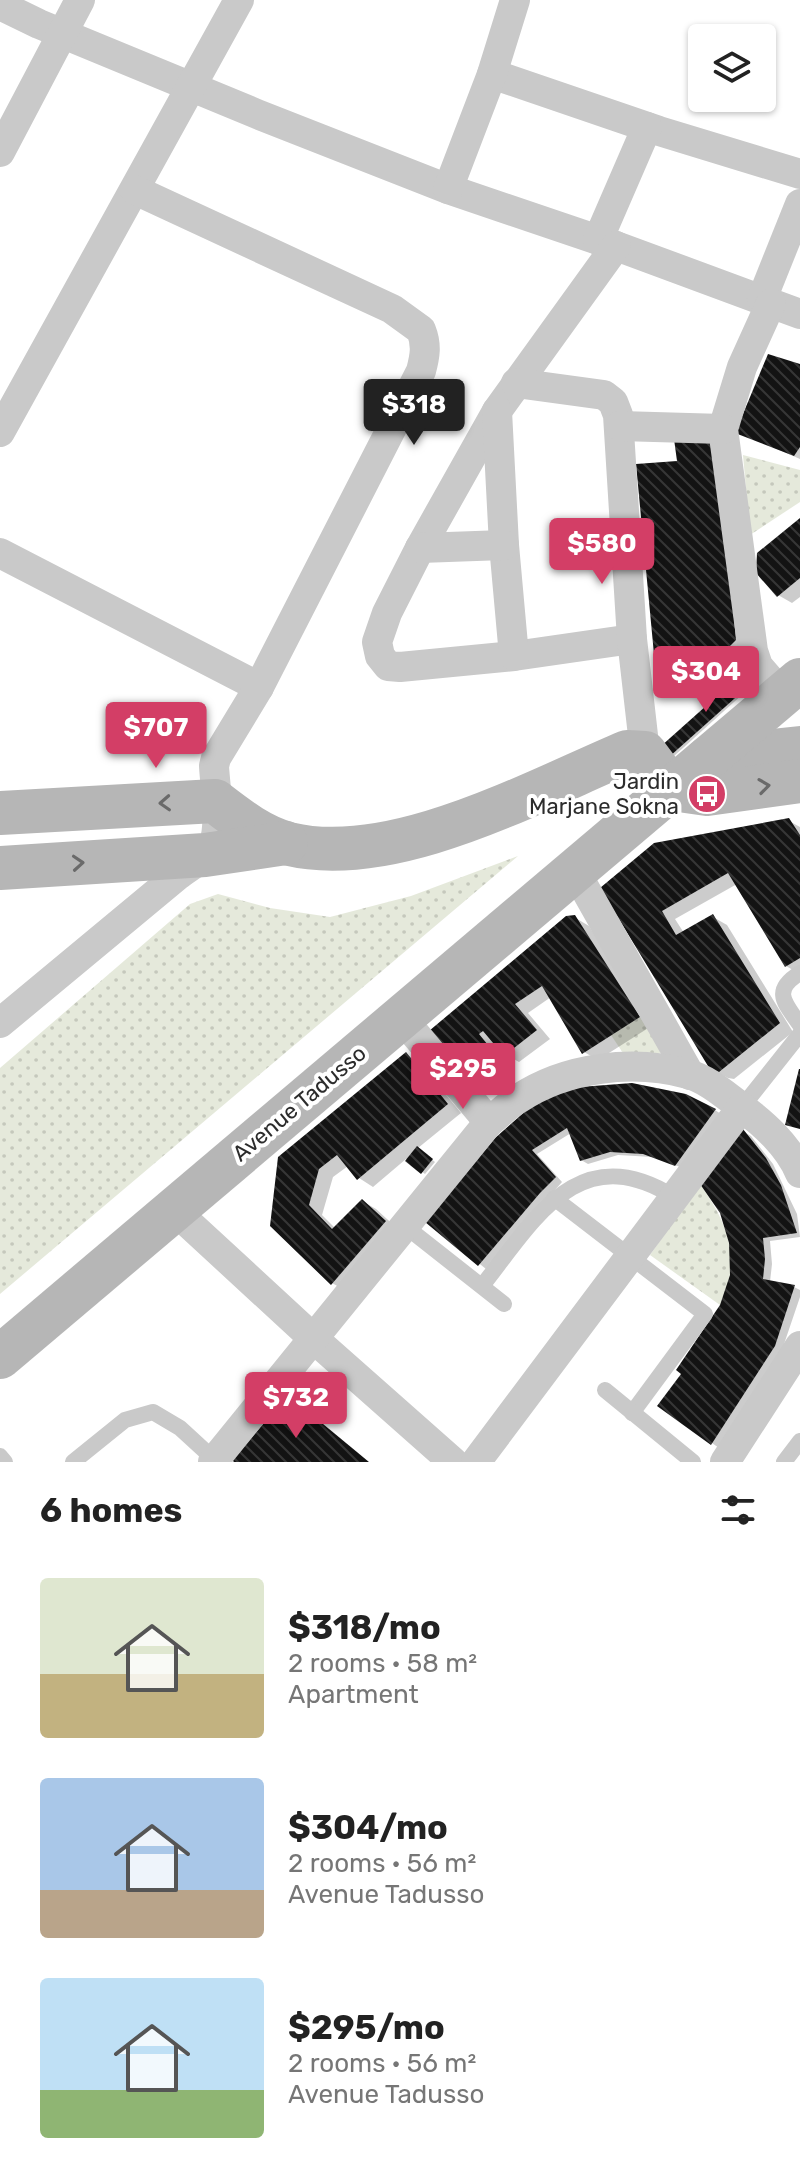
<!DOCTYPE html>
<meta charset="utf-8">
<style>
:root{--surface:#fff;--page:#f2f2f2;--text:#222;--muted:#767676;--accent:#d33e66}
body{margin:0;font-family:Rubik,sans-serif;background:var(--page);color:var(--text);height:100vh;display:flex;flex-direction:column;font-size:30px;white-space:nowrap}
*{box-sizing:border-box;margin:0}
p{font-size:26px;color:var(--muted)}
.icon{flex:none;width:44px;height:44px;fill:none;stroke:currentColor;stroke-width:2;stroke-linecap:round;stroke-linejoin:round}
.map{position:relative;height:1462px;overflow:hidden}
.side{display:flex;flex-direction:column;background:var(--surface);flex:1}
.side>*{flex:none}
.controls{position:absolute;left:688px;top:24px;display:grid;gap:16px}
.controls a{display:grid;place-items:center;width:88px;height:88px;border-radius:8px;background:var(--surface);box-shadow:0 2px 6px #0004;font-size:40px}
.price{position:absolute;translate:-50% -68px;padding:0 18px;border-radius:8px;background:var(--accent);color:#fff;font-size:26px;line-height:52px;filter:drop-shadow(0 2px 4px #0008)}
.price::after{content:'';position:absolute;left:50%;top:48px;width:24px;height:18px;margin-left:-12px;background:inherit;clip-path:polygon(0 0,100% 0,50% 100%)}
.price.selected{background:#222;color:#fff}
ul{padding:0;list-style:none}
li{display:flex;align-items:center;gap:24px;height:200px;padding:0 40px}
li span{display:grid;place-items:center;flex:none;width:224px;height:160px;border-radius:8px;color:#555}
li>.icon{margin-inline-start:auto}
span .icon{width:96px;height:96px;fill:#fffc;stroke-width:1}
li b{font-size:34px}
h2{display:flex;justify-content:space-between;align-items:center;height:96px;padding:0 40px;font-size:34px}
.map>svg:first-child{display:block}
</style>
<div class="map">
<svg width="800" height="1462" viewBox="0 0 800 1462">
<defs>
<pattern id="grass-dots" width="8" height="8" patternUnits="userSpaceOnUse" patternTransform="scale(2)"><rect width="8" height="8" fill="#e5e9db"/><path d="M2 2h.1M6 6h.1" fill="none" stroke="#c5c8bc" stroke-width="1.8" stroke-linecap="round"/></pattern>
<pattern id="building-back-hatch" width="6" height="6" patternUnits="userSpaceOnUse" patternTransform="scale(2)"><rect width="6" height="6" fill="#131313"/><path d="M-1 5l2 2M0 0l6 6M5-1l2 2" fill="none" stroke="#363636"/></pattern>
</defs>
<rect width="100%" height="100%" fill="#fff"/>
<g fill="url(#grass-dots)">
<polygon points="743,455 800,470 800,502 750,535"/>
<polygon points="518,856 0,1294 0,1068 190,904 218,894 270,908 330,917 411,896"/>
<polygon points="640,1017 661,1050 660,1053 623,1053 611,1035"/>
<path d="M700 1184C719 1211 735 1240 730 1274 729 1284 723 1295 720 1305L650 1255Z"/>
</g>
<g fill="#0003">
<polygon points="800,366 800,459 738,432"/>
<polygon points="638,466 749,648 729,669 722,670 713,665 714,679 705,689 673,693 659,684"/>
<polygon points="800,520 800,597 792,603 778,595"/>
<polygon points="747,677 754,684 673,757 670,755"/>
<polygon points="789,821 800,827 800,974 786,966 737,884 675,919 684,933 713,917 727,925 793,1032 734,1079 728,1078 713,1070 603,889"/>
<polygon points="574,917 589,926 653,1025 598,1060 584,1052 551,997 528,1013 550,1039 519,1062 498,1050 513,1069 489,1090 475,1082 432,1031"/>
<polygon points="406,1055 420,1063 461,1113 418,1148 435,1162 425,1174 406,1159 373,1187 359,1178 348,1166 333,1177 322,1215 335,1228 362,1201 376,1209 399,1230 346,1291 332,1283 272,1225"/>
<polygon points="531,1109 715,1110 721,1114 683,1168 652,1157 618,1155 588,1164 581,1160 571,1133 537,1154 562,1182 486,1269 428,1222"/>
<polygon points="744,1132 751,1136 773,1164 797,1214 800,1237 770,1241 772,1264 770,1282 794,1287 800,1290 800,1297 782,1350 719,1448 660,1406 684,1374 721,1306 732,1275"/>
</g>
<g fill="url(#building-back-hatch)">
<polygon points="768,354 800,364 800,447 794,456 735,433"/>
<polygon points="717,435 736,640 714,662 705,663 705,657 699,657 700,670 690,682 657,686 636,464 677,461 674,439"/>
<polygon points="800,518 800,578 777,597 756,573 757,553"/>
<polygon points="744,672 753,682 669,757 660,747"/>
<polygon points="789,818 800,835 800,958 785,967 728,873 662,911 676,935 713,914 780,1023 719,1072 711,1071 600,888 654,843"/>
<polygon points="575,915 640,1017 582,1054 542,986 515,1004 537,1030 504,1056 483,1031 479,1034 501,1061 474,1084 429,1031 566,916"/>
<polygon points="406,1052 448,1104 357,1180 337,1155 319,1169 309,1205 332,1229 362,1199 386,1221 331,1285 270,1226 278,1157"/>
<polygon points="799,1069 800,1069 800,1129 785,1125"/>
<polygon points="632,1083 686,1094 716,1109 675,1166 643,1154 610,1152 580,1161 567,1128 532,1150 556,1177 540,1193 478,1266 425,1222 495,1138 530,1107 554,1095 580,1087"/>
<polygon points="743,1129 766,1158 781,1185 797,1233 763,1238 765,1259 763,1279 795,1285 775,1346 711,1445 657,1406 681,1374 676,1370 720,1305 730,1275 729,1243 720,1213 700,1184"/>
<polygon points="417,1146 433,1159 421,1174 405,1161"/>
<polygon points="288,1395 369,1462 234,1462 232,1460"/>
</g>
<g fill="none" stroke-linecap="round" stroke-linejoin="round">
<g stroke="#c9c9c9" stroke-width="16">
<path d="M800 973C771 991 785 1003 800 1025"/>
<polyline points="742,1107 800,1034"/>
<polyline points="554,1198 705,1314 632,1413"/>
<polyline points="405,1226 504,1304"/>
<path d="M482 1286C534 1220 579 1137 674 1197"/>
<polyline points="605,1390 693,1462"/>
<polyline points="0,1456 5,1462"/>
<polyline points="73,1462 125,1420 153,1412 180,1428 217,1462"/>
<polyline points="784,1462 800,1441"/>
</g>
<g stroke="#c9c9c9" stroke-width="30">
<polyline points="0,5 39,24 257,114 448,189 616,246 800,314"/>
<polyline points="492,74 659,131 800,174"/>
<polyline points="0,152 80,0"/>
<polyline points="448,189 492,74 515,0"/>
<polyline points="598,240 647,127"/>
<polyline points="616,246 497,411 420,548 387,613 377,642 380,656 388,666 400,667 514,656 632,639"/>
<polyline points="762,299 800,204"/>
<polyline points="771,303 742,367 723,429 753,651 758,666 783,695"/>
<polyline points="516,383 604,395 613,402 618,415 632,639 645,753"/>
<polyline points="497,411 504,545 514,656"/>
<polyline points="620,426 723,429"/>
<polyline points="0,432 239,0"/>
<polyline points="420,548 504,545"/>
<polyline points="0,553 259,687"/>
<polyline points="575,871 690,1075"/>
<polyline points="400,1016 489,1122"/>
<path d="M0 1023 177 876C188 867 203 860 211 848 223 832 215 787 214 766L216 758 259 687 421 371C425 356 427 345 421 330L392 309 135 190"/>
<polyline points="173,1209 314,1339 453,1462"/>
<path d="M213 1462 489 1122C499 1114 508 1105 518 1099 566 1067 633 1059 688 1074 707 1079 725 1095 740 1106 764 1124 788 1145 800 1173"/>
<polyline points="476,1462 742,1107"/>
<polyline points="725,1462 800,1346"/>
</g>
<g stroke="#b6b6b6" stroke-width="44">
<polyline points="708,758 800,748"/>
<path d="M0 813 215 801C237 818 261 837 289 844 393 869 532 792 627 752L645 753 672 789 707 794 800 781"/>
<polyline points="0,868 205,855 286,843"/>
<polyline points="0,1357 800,680"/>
</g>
</g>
<defs><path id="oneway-chevron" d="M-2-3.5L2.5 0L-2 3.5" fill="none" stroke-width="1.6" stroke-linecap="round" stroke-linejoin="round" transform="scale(2)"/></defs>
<g stroke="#6a6a6a">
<use href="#oneway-chevron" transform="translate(764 786) rotate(-8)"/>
<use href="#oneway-chevron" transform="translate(165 803) rotate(177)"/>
<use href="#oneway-chevron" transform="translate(78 863) rotate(-4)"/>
</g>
<defs>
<symbol id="bus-disc" viewBox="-11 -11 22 22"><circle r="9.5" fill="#d33e66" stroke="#fff"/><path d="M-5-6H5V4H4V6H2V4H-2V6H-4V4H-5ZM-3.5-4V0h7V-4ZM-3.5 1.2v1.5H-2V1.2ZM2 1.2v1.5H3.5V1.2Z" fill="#fff"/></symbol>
</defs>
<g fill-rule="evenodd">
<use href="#bus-disc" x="685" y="772" width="44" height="44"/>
</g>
<g text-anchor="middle" stroke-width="8" stroke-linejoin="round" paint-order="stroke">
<g font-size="22" fill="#2c2c2c" stroke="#fff" text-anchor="end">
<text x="679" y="789">Jardin<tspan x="679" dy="25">Marjane Sokna</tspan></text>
</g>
<g font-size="22" fill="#2c2c2c" stroke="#fff">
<text transform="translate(299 1103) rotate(-40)" y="8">Avenue Tadusso</text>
</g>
</g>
</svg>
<div class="controls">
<a><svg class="icon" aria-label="layers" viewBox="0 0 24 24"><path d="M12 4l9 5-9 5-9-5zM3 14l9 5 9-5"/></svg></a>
</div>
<b class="price selected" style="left:414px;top:447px">$318</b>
<b class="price" style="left:602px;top:586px">$580</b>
<b class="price" style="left:706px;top:714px">$304</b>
<b class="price" style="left:156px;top:770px">$707</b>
<b class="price" style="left:463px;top:1111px">$295</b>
<b class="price" style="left:296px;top:1440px">$732</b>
</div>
<section class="side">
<h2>6 homes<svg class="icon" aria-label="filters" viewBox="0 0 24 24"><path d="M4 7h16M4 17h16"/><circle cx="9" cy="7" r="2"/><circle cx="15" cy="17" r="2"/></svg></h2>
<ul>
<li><span style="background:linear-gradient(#dfe7d0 60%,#c2b280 0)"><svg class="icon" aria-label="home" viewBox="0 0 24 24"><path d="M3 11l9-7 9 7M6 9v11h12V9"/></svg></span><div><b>$318/mo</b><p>2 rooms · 58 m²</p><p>Apartment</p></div></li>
<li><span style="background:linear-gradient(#a9c7e8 70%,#b9a48a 0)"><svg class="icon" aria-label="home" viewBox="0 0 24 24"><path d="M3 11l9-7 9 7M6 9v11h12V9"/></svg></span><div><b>$304/mo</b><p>2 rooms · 56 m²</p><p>Avenue Tadusso</p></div></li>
<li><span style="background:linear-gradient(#bfe0f5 70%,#8fb573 0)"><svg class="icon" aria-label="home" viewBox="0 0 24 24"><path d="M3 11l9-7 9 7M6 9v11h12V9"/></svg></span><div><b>$295/mo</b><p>2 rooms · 56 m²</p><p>Avenue Tadusso</p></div></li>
</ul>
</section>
